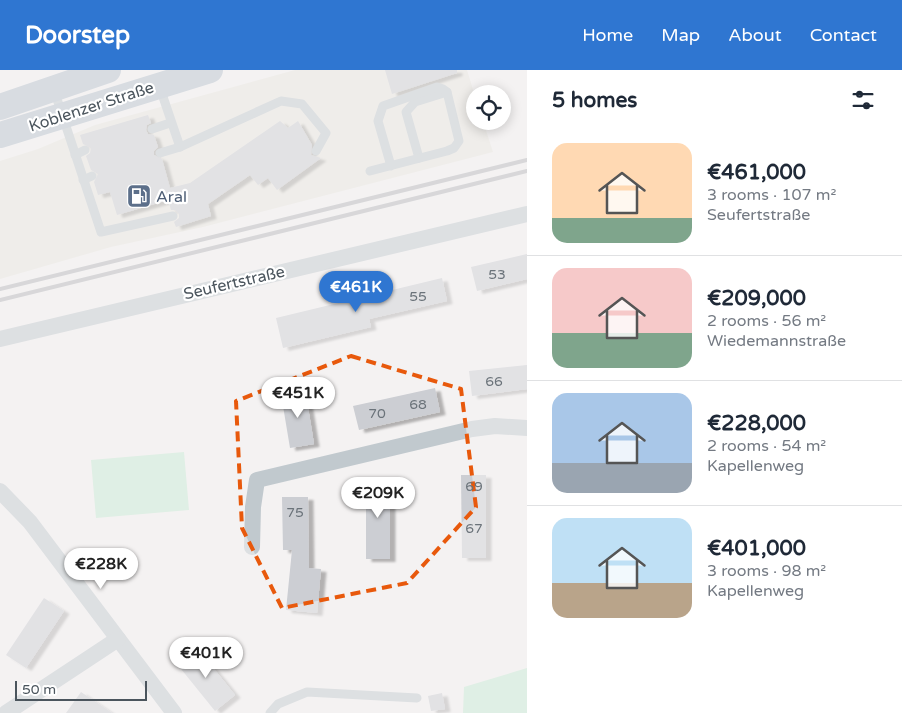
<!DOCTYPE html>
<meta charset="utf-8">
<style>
:root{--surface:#fff;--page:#f6f6f7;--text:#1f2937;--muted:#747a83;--line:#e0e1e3;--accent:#2f76d1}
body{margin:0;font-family:"Varela Round",sans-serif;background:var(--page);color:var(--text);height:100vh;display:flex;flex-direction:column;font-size:19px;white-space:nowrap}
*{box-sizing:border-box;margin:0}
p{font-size:16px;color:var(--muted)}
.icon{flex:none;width:28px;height:28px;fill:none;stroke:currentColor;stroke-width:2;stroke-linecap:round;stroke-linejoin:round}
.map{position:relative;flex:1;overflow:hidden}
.details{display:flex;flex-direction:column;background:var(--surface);width:375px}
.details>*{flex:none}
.controls{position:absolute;left:466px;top:15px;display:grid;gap:10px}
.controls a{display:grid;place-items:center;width:45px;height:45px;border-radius:50%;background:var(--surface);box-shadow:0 2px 12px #0003;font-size:25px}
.scale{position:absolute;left:15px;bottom:12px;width:132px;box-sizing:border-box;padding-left:5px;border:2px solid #4b555d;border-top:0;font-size:14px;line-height:18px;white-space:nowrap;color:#4b555d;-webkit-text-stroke:4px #fff;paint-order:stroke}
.price{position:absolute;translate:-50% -42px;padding:0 11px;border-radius:18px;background:#fff;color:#222;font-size:16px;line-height:32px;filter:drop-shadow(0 1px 2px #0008)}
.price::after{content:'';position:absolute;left:50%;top:30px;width:15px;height:11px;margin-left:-8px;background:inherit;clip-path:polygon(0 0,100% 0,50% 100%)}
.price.selected{background:var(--accent);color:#fff}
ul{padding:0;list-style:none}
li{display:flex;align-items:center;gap:15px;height:125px;padding:0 25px}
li+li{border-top:1px solid var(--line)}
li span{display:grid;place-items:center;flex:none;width:140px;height:100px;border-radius:15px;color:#555}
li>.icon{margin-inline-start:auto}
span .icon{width:60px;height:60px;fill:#fffc;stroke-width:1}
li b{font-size:21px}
h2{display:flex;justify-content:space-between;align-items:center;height:60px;padding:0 25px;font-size:21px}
header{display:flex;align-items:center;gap:30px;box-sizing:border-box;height:70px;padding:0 25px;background:var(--accent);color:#fff}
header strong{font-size:24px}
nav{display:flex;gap:28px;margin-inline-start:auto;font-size:18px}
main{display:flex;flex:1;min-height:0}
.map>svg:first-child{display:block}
</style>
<header>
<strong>Doorstep</strong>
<nav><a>Home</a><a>Map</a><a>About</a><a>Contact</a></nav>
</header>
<main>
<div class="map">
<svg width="527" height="643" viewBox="0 0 527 643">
<defs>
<filter id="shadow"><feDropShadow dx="5.5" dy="3" stdDeviation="1" flood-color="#0004"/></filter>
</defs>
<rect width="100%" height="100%" fill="#f4f2f2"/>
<polygon fill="#e9e7e0" points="295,0 467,0 475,26 475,51 483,51 493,82 203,157 111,177 0,209 0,91 38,79 95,55"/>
<g fill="#c6ebd4">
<polygon points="184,382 189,440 96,448 91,390"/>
<polygon points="527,598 527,643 463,643 464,617"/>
</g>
<g fill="#ccced3" filter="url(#shadow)">
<polygon points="385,0 457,0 457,3 392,24"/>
<polygon points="148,45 151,53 147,55 146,60 148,64 154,65 158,77 154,81 154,85 162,89 170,118 190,113 280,51 288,58 298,51 312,75 311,85 321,88 277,120 268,108 258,115 250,105 208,134 211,146 176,157 174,152 179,148 179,144 175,140 171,140 168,130 117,145 110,122 98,125 94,112 98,104 91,100 86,86 90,83 91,78 83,74 80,65"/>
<polygon points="527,184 527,209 477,221 471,197"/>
<polygon points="442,208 447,231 369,249 371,257 283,278 276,248"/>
<polygon points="527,295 527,319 472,326 469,301"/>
<polygon points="435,318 440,342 359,360 353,336"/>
<polygon points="305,319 314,374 290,378 281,324"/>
<polygon points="461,405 486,405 486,488 462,488"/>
<rect x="366" y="409" width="24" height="80"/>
<polygon points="282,427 308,427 309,498 321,499 317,543 286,540 292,480 283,480"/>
<polygon points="44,528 64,541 26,598 6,585"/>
<polygon points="197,578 235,625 215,641 177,594"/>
<polygon points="81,622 112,643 66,643"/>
<polygon points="442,623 445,639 431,641 428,626"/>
</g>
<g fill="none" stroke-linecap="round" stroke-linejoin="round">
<g stroke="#c1c9ce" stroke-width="9">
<polyline points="160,18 180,77"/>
<polyline points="54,20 101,162 173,146"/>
<polyline points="152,59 170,53"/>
<polyline points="160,83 180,77 281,31 302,34 326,63 316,81"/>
<polyline points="75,85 85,80"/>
<polyline points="419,88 406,42 415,32 447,22"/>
<polyline points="370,101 447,81 454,78 459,71 447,22 443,19 437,17 383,36 378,51 391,96"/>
<polyline points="83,110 92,106"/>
<polyline points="270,643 278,634 307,622 417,628"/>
</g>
<g stroke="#c1c9ce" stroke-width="16">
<polyline points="0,269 527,144"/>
<polyline points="0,421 30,452 174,643"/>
<polyline points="252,477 253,437 257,410 472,359 495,356 527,358"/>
<polyline points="6,643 118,569"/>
</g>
<g stroke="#b5c1cd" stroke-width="26">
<polyline points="0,37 108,0"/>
<polyline points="0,65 210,0"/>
</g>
<g stroke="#b5b7bb" stroke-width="4">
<polyline points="0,219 527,90"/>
<polyline points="0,230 527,101"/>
</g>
</g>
<path d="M0 0H527V643H0ZM351 286 461 319 476 437 407 513 282 538 242 458 236 331Z" fill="#f4f2f2" fill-opacity=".55" fill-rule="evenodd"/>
<path fill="none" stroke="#e8590c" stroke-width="4" stroke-dasharray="10 6" stroke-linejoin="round" d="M351 286 461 319 476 437 407 513 282 538 242 458 236 331Z"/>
<defs>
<symbol id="fuel-square" viewBox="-11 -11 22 22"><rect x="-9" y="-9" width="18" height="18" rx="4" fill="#5c6f8a" stroke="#fff"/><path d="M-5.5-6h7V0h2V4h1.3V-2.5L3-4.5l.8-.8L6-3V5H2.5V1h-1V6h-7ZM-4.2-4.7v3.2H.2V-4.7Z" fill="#fff"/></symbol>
</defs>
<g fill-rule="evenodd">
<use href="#fuel-square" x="125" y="112" width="28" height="28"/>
</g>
<g text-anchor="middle" stroke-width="4.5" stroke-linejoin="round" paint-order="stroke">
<g font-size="14" fill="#6b737a">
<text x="497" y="209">53</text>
<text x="418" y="231">55</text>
<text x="494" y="316">66</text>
<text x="418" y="339">68</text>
<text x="377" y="348">70</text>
<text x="474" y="421">69</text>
<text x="295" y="447">75</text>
<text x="474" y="463">67</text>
</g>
<g font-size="16" fill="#4b555d" stroke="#fff">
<text transform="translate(91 36) rotate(-18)" y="6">Koblenzer Straße</text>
<text transform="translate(234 212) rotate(-13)" y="6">Seufertstraße</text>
</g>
<g font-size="16" fill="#4e5e75" stroke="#fff" text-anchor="start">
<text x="156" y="132">Aral</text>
</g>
</g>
</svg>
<div class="controls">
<a><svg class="icon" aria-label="locate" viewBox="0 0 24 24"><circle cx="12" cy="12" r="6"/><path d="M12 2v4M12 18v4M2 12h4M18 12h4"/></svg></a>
</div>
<div class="scale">50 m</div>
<b class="price selected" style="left:356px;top:243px">€461K</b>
<b class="price" style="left:298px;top:349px">€451K</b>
<b class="price" style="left:378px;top:449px">€209K</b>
<b class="price" style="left:101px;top:520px">€228K</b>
<b class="price" style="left:206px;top:609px">€401K</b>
</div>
<section class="details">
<h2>5 homes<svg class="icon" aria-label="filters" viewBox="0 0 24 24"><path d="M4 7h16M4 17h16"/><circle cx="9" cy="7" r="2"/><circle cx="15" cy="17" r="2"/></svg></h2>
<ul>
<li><span style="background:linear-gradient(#ffd9b3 75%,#7fa58c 0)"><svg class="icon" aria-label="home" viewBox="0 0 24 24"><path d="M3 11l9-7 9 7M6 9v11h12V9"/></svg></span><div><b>€461,000</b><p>3 rooms · 107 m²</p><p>Seufertstraße</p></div></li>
<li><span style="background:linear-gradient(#f6c9c9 65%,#7fa58c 0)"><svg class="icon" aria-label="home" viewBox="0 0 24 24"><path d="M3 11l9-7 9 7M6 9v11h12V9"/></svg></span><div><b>€209,000</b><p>2 rooms · 56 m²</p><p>Wiedemannstraße</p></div></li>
<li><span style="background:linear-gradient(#a9c7e8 70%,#9aa5b1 0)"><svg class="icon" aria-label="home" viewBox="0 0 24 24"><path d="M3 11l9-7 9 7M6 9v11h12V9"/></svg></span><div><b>€228,000</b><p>2 rooms · 54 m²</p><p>Kapellenweg</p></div></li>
<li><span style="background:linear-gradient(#bfe0f5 65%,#b9a48a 0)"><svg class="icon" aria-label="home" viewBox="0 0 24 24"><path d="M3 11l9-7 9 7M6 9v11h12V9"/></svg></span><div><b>€401,000</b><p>3 rooms · 98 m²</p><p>Kapellenweg</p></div></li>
</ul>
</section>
</main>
